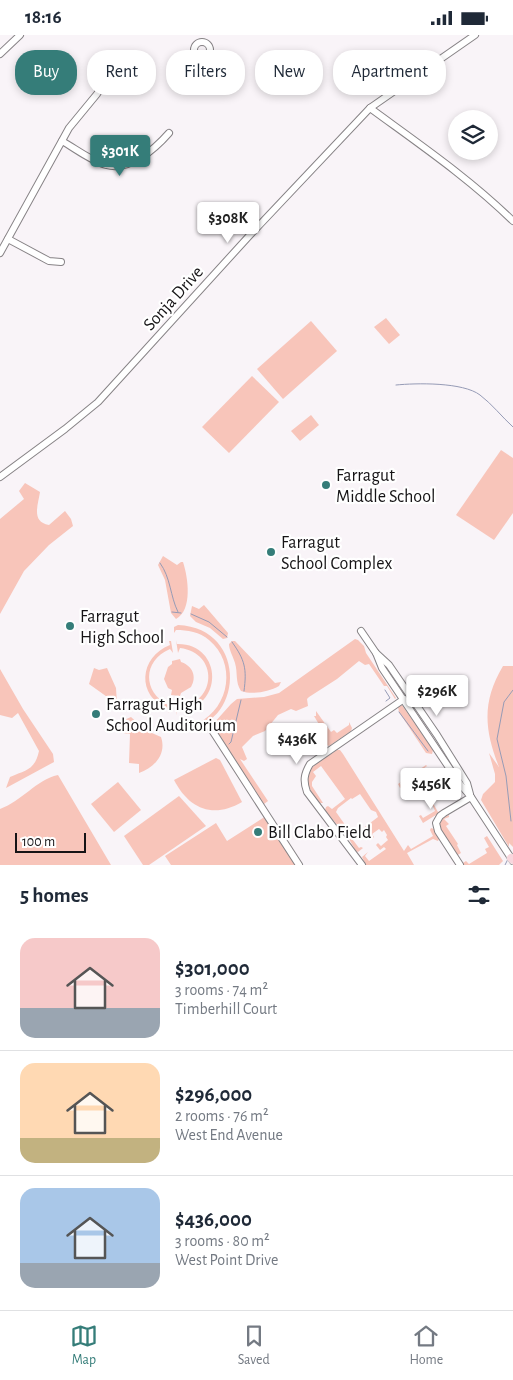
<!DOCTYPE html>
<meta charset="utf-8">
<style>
:root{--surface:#fff;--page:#f2f2f3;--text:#1f2937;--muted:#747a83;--line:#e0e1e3;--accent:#357d79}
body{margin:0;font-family:"Alegreya Sans",sans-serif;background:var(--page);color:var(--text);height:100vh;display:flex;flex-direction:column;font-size:19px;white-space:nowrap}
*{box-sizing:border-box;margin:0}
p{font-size:16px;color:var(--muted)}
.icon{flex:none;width:28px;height:28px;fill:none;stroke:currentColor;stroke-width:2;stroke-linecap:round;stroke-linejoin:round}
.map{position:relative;height:830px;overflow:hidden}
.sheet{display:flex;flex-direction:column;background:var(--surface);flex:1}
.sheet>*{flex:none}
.guide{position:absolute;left:15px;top:15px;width:484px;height:45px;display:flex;gap:10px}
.fabs{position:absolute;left:448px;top:75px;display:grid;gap:10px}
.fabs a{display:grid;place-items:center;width:50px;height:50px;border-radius:50%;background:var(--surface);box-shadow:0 2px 8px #0003;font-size:25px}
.scale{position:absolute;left:15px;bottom:12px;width:71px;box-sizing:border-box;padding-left:5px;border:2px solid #161416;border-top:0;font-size:14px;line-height:18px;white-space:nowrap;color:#161416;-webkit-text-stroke:4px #fff;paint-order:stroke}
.price{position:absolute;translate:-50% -42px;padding:0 11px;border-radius:5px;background:#fff;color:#222;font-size:16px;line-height:32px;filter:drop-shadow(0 1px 2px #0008)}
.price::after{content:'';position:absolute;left:50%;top:30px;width:15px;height:11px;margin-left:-8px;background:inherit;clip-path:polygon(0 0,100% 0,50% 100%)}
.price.on{background:var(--accent);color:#fff}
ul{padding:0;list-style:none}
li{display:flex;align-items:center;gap:15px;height:125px;padding:0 20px}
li+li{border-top:1px solid var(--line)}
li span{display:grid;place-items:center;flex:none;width:140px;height:100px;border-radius:15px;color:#555}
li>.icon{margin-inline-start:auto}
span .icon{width:60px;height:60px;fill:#fffc;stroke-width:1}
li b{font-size:21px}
h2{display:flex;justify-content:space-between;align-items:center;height:60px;padding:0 20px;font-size:21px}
.tag{padding:0 18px;border-radius:20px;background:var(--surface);box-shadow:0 2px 8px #0003;font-size:18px;line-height:45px}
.tag.on{background:var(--accent);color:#fff}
.status{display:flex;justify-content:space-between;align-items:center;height:35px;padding:0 25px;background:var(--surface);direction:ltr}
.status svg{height:14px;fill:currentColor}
.tab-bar{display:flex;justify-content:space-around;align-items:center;height:70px;border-top:1px solid var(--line);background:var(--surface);font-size:14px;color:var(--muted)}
.tab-bar a{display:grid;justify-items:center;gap:2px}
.tab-bar .on{color:var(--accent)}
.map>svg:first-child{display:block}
</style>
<div class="status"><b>18:16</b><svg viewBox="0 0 49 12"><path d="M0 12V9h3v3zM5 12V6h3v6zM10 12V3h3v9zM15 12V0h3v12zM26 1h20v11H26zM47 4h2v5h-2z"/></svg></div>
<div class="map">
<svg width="513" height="830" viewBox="0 0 513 830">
<rect width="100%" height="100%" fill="#f9f4f8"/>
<g fill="#f8c5ba">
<polygon points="386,283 400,300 389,309 374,292"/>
<polygon points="311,286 337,316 283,364 257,334"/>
<polygon points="252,341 279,367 229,418 202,392"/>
<polygon points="311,380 319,390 300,406 291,396"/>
<polygon points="501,415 513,423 513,478 494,505 456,480"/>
<path d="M25 448 40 457C38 470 31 487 49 490L65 476 71 484 73 491 49 510 24 536 0 579V484L24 464 19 456Z"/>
<path d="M163 521 177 530 181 527H183C188 542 193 575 176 584L171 578 165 545 158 530Z"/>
<polygon points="204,570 228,598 227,603 223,604 210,593 196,587 190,581 192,571 199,574"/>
<path d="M178 590C252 593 244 701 174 694L173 691 174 687 175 690C182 690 191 691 198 688 231 672 236 627 209 605 200 597 187 595 176 595L174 598V592Z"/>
<polygon points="355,604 358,605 364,611 366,618 396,663 395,664 387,651 384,651 369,629 365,630 359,626 337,644 309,662 307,664 308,671 296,676 291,674 278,680 265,696 253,701 242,712 247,724 244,726 240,724 268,766 264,769 216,695 214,688 231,669 237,664 264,662 279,658"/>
<path d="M176 605 177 609C223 608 225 674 177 676L176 680 177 668 179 672C217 668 219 618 180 613L178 618Z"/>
<path d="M169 606H171L173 618 170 614C142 626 143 657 168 670L171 667 169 678 168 674C136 661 139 622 170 610Z"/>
<path d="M232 606H235L275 648 281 647 279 651C268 657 252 660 241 656 235 647 238 638 235 628 233 621 229 615 229 609Z"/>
<path d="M180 624 181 627C193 631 197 642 191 652L181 658 180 661 171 660 172 655 168 653 164 644 168 632 172 629V626Z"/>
<path d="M503 631H513V812L509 808V812L481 765 483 759 495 747V739L489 718 499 732C484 695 482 666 503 631Z"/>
<polygon points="94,633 99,635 107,633 116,653 117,669 89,649"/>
<path d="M0 634 23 674 53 719 54 727 6 753 10 742C26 735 35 735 39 716L18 678 12 683 0 680Z"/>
<polygon points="402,670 433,715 432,719 426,718 399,677 398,672"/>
<polygon points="316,676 331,697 334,695 337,698 349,690 349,687 352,693 351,696 329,711 327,710 323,704 326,701 314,681 316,681"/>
<path d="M131 682 145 695 161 702C167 719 154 733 139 738V729L129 728 130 699 123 698 124 685Z"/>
<path d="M337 715H340L343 719 404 816 408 810 411 814 433 801 430 795 431 793 434 794 439 804 438 806 433 804 407 818 414 830H366L362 822 368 817 365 821 369 826 386 814 384 812 380 815 376 810 378 808 381 811 388 805 386 802 387 800 384 795 382 797 379 794 372 799 374 802 371 805 366 797 370 794 369 792 353 805 359 813 361 812 363 813 358 817 356 816 349 804 378 782 376 777 371 775 360 759 352 764 351 763 338 773 336 777 348 794 352 793 347 797H343L325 775 326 772 328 771 332 774 345 764 321 731 313 737 316 741 312 747V751L323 768H319C296 737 310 733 337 715Z"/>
<path d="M216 723 220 725 242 767C213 784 189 774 174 745Z"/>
<polygon points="426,730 430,734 427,731 419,737 420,740 417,743 419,747 423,745 423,750 434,768 434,770 438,777 452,770 423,788 419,781 421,780 423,783 435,776 431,767 429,767 426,763 426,760 418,751 419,748 416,744 414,744 412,741 400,748 402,752 400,753 398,749"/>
<path d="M58 740 111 830H0V774C22 766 36 745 58 740Z"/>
<polygon points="118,747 141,775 114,797 91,769"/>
<polygon points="179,761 206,791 149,830 143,830 124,801"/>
<polygon points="449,780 449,782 444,784 449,789 446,791 458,809 457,810 461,818 456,821 439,791 442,783"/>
<polygon points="266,781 297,830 171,830 165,821 216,788 227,806"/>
<polygon points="487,801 503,826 499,830 463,830 463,828 466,826 469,829 487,818 485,814 489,812 484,803"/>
</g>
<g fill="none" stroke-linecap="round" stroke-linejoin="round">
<g stroke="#969bb6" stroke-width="1">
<path d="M396 350C416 348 463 347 480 360 492 369 502 382 513 392"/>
<path d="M160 528C171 543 170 561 178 577"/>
<polyline points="172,577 181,578"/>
<polyline points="191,579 209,587 227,602"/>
<path d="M232 607C245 625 247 634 244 656"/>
<polyline points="385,655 390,663 386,666"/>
<polyline points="399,677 428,716"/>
<polyline points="229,709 231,707 241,665"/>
<polyline points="511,786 506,741 497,704 504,667 513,655"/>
<polyline points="505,830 508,824"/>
</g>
<defs>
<g id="minor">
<circle cx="202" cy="15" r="8"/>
<polyline points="0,19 20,0"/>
<path d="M370 73C419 109 469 143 513 186"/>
<path d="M62 106C76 114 91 126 106 130 129 137 155 114 169 98"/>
<polyline points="8,204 49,226 61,227"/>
<polyline points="0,218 69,93 97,59 108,41"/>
<polyline points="0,442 65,394 98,367 250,200 370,73 475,0"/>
<polyline points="361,596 376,618 389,630 437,700 467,748 470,759"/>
<polyline points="376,618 382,633 460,749 471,762 513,826"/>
<polyline points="208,689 299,830"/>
<path d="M362 830 307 757C303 746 304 739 310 729L404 664"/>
<polyline points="460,830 438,796 436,788 440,781 444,778 471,762"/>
</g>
<polyline id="major" points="511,823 513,825"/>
</defs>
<use href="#minor" stroke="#878386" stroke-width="8"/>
<use href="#major" stroke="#d0d0d0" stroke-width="9"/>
<use href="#minor" stroke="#fff" stroke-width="6"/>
<use href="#major" stroke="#f7d6dd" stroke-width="8"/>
</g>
<g fill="#357d79" stroke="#fff" stroke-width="2">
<circle cx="326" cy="450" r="5"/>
<circle cx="271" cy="517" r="5"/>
<circle cx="70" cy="591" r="5"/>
<circle cx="96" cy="679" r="5"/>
<circle cx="258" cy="797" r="5"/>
</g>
<g text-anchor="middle" stroke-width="4.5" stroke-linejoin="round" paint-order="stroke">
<g font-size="18" fill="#161416" stroke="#fff">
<text transform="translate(173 263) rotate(-48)" y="6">Sonja Drive</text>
</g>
<g font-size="18" fill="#161416" stroke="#fff" text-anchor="start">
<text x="336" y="446">Farragut<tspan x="336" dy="21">Middle School</tspan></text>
<text x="281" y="513">Farragut<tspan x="281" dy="21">School Complex</tspan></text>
<text x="80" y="587">Farragut<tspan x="80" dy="21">High School</tspan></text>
<text x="106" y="675">Farragut High<tspan x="106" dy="21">School Auditorium</tspan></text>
<text x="268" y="803">Bill Clabo Field</text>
</g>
</g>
</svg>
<div class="fabs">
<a><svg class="icon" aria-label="layers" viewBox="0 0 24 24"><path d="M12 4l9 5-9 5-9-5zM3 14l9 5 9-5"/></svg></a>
</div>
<div class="scale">100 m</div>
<b class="price on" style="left:120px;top:142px">$301K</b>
<b class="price" style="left:228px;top:209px">$308K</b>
<b class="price" style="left:437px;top:682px">$296K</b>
<b class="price" style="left:297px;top:730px">$436K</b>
<b class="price" style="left:431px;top:775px">$456K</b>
<div class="guide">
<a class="tag on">Buy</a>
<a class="tag">Rent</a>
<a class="tag">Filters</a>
<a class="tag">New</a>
<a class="tag">Apartment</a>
</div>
</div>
<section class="sheet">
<h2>5 homes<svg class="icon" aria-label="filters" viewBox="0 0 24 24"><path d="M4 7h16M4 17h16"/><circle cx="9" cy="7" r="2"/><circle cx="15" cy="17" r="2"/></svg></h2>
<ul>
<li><span style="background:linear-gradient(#f6c9c9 70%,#9aa5b1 0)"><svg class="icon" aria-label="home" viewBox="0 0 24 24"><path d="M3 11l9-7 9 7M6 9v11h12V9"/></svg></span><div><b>$301,000</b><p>3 rooms · 74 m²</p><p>Timberhill Court</p></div></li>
<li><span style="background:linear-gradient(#ffd9b3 75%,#c2b280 0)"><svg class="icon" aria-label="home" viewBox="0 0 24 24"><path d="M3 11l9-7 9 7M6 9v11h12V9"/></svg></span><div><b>$296,000</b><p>2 rooms · 76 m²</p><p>West End Avenue</p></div></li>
<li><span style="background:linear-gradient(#a9c7e8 75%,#9aa5b1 0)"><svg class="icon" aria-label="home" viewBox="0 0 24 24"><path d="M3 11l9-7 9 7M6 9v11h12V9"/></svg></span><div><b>$436,000</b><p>3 rooms · 80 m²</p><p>West Point Drive</p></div></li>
</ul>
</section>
<nav class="tab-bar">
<a class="on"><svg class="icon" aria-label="map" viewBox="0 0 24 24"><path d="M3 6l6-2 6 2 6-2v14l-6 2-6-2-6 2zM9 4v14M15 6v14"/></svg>Map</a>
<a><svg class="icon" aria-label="saved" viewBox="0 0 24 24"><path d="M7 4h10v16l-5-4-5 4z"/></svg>Saved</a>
<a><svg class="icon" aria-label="home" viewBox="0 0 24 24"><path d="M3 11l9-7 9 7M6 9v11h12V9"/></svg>Home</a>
</nav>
